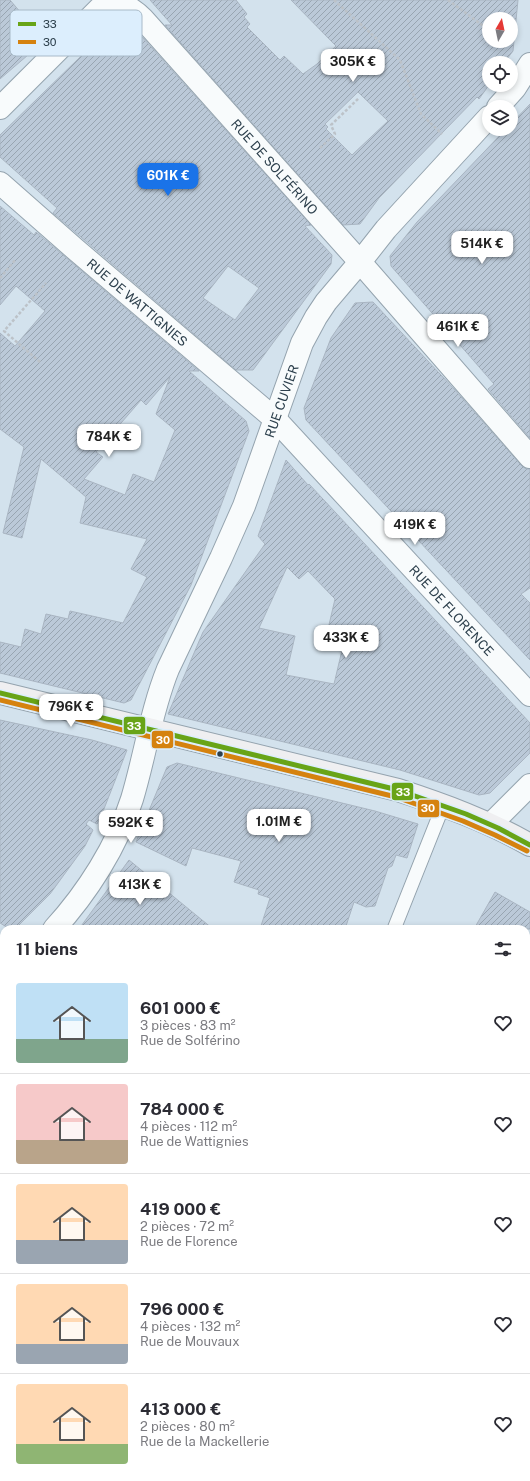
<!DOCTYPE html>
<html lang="fr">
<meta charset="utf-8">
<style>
:root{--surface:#fff;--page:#f2f2f3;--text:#2b2b33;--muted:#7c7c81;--line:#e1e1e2;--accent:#1a73e8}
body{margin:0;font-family:"Public Sans",sans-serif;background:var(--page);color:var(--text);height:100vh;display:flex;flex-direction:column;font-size:15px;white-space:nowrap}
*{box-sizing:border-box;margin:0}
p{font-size:13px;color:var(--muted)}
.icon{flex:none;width:22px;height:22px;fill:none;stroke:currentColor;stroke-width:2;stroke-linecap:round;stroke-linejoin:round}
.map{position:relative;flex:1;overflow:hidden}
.details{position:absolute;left:0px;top:925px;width:530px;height:556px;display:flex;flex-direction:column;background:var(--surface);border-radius:12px 12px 0 0;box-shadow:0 2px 6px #0003}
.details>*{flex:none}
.needle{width:26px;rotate:9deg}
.fabs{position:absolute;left:482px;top:12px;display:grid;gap:8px}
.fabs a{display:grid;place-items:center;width:36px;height:36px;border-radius:50%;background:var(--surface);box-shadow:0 2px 6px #0003;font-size:20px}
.price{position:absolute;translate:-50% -34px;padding:0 9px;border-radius:8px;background:#fff;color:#222;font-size:13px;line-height:26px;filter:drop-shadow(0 1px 2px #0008)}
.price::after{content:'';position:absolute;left:50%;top:24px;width:12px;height:9px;margin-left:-6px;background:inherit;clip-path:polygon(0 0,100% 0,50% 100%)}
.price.selected{background:var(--accent);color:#fff}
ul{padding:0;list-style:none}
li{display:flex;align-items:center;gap:12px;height:100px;padding:0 16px}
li+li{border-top:1px solid var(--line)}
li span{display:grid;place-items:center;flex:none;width:112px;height:80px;border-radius:4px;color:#555}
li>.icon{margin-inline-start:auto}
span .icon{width:48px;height:48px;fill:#fffc;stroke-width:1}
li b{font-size:17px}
h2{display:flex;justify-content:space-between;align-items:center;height:48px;padding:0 16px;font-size:17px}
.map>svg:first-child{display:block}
</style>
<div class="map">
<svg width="530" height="1481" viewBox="0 0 530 1481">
<defs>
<pattern id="building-hatch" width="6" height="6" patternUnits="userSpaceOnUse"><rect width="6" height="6" fill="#bbc9d8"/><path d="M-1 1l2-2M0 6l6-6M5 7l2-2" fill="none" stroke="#98a5b1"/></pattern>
</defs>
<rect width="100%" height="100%" fill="#d3e2ed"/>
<g fill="url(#building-hatch)" stroke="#a9b5c2" fill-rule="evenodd">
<polygon points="0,0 10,0 45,41 28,56 28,55 0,79"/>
<path d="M150 0H236L247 14 244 17 250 24 247 27 280 60 284 56 303 74 317 64 336 46 291 0H518L513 51 504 63H489V85L479 99 477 97 379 198 360 224 343 225 165 25H172ZM489 19H511V41H489ZM358 92 388 121 352 155 326 129 328 127 325 124Z"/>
<path d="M116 22 128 23 134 28 311 225 305 226 332 255 331 264 253 370H236L53 213 57 208 0 157V135ZM228 266 259 288 235 320 203 298Z"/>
<polygon points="530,104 530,438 488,389 494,384 391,266 390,256 417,222 506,129 511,129 511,124"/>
<path d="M0 206 34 235 36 232 199 371H189L246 421 249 431 191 585 131 700 124 703 0 673V642L21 647 25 629 41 634 46 614 68 619 70 611 123 623 147 577 131 569 147 539 80 523 86 497 41 459 22 538 3 533 24 447 0 429V333L15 346 45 311 16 286 0 305ZM170 377 156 414 175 430 154 482 133 474 125 495 84 479 103 457 96 452 141 400 146 405Z"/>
<polygon points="373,302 454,389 521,465 526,469 530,469 530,588 521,594 530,603 530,660 306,420 304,408 331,338 355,303"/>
<path d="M286 460 308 485 309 484 376 556 530 723V753L490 793 479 795 400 770 168 714 203 632 265 544 258 536ZM287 567 299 579 308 571 335 599 325 642 343 646 334 684 286 675 295 636 259 628Z"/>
<polygon points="0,720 92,740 127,750 102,814 97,824 89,820 86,824 93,830 85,846 50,894 15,929 10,929 0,923"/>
<polygon points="177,763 375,811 418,824 407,858 396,855 392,866 388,868 375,906 366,907 354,902 345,929 260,929 270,898 258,894 259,890 234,882 241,861 192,848 186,866 136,842 167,767"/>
<polygon points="129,860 213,929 79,929"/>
<polygon points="495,892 530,912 530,929 474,929"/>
</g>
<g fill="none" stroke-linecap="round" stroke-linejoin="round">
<defs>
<polyline id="service" points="394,929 443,806"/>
<g id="minor">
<path id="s1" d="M0 108 99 9C118 1 128 4 143 19L360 262 530 457"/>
<path id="s2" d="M0 183 75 249 276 420 530 695"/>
<polyline points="491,824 530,785"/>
<polyline points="0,1378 4,1380"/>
<polyline points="138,1477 143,1481"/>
</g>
<g id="tertiary">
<polyline points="498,107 515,88 530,64"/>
<path id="s3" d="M54 929C87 893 117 846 132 799 145 756 151 711 168 669L221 558 244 506 302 343 316 317 326 302 360 262 386 229 489 117"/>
<polyline points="0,981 4,977"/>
</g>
<path id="secondary" d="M0 693 398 790C444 805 488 821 530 845"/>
</defs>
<use href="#service" stroke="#94a3ae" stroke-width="15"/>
<use href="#minor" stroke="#94a3ae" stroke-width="24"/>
<use href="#tertiary" stroke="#94a3ae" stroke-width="24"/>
<use href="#secondary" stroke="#94a3ae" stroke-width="24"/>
<g stroke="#bcc2c8" stroke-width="2.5" stroke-dasharray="3 2" stroke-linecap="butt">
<polyline points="334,0 400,60 421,114 442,134"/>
<polyline points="448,0 489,30"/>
<polyline points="320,148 335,134 331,125 359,98"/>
<polyline points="0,278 16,259"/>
<polyline points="40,362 4,331 46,283"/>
</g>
<use href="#service" stroke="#f8fbfc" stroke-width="13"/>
<use href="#minor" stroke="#f8fbfc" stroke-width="22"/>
<use href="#tertiary" stroke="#f8fbfc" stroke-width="22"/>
<use href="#secondary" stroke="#efeff1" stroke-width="22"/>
<defs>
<polyline id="bus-1" points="0,693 398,790 466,814 498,828 530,845"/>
<polyline id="bus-2" points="0,700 396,797 463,821 495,835 527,851"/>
</defs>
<use href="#bus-1" stroke="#dceefd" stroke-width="8"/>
<use href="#bus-2" stroke="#dceefd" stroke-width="8"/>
<use href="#bus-1" stroke="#68a417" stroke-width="5"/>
<use href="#bus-2" stroke="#d5820f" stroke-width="5"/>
</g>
<circle fill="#2d404d" stroke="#dceefd" stroke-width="1.5" cx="220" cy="754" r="3.5"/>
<g text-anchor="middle" stroke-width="3.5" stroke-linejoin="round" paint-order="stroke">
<g font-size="13" fill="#2d404d" stroke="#dceefd">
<text dy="5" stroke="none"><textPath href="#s1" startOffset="387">RUE DE SOLFÉRINO</textPath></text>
<text dy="5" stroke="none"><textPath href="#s2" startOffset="182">RUE DE WATTIGNIES</textPath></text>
<text dy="5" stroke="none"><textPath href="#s3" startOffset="579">RUE CUVIER</textPath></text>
<text dy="5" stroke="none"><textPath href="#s2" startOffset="623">RUE DE FLORENCE</textPath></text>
</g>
</g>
<rect x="10" y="10" width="132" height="46" rx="6" fill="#dceefd" stroke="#a8bac8" stroke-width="1"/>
<rect x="18" y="22" width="18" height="4" fill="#68a417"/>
<rect x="18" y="40" width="18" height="4" fill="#d5820f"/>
<g font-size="11" fill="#2d404d">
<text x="43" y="28">33</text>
<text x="43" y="46">30</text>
</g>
<g stroke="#dceefd" stroke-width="1.5">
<rect x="123" y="716" width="23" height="19" rx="4" fill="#68a417"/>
<rect x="151" y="730" width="23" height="19" rx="4" fill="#d5820f"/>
<rect x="391" y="782" width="23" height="19" rx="4" fill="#68a417"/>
<rect x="417" y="799" width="23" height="19" rx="4" fill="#d5820f"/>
</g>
<g font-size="11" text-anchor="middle" font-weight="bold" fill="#fff">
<text x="134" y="730">33</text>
<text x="163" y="744">30</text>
<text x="403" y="796">33</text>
<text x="428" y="812">30</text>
</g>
</svg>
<div class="fabs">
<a><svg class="needle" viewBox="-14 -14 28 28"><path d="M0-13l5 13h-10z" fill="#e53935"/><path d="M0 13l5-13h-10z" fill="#7c7c81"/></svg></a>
<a><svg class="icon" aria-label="locate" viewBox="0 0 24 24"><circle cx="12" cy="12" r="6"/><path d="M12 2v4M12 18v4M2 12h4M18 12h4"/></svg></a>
<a><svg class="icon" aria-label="layers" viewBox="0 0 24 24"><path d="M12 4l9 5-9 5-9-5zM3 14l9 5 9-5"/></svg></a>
</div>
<b class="price" style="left:353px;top:83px">305K €</b>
<b class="price selected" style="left:168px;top:197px">601K €</b>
<b class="price" style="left:482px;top:265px">514K €</b>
<b class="price" style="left:458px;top:348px">461K €</b>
<b class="price" style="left:109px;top:458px">784K €</b>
<b class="price" style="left:415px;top:546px">419K €</b>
<b class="price" style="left:346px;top:659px">433K €</b>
<b class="price" style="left:71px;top:728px">796K €</b>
<b class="price" style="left:279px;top:843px">1.01M €</b>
<b class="price" style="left:131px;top:844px">592K €</b>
<b class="price" style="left:140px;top:906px">413K €</b>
<section class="details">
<h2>11 biens<svg class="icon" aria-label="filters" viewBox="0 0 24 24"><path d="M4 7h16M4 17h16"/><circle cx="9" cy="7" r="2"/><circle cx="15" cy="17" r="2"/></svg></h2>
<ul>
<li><span style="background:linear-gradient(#bfe0f5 70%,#7fa58c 0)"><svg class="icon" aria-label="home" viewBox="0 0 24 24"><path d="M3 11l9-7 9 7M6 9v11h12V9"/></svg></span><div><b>601 000 €</b><p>3 pièces · 83 m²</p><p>Rue de Solférino</p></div><svg class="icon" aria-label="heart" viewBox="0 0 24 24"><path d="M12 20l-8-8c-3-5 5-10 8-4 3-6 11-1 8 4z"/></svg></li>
<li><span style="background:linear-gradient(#f6c9c9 70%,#b9a48a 0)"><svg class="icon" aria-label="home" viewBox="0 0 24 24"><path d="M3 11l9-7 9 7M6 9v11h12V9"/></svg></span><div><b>784 000 €</b><p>4 pièces · 112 m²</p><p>Rue de Wattignies</p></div><svg class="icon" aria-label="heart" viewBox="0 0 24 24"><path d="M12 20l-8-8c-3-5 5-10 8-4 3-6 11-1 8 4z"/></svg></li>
<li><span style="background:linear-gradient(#ffd9b3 70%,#9aa5b1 0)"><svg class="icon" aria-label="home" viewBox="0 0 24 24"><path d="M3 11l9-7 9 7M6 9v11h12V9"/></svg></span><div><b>419 000 €</b><p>2 pièces · 72 m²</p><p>Rue de Florence</p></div><svg class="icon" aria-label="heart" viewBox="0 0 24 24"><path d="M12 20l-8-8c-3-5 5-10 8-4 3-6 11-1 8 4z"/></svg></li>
<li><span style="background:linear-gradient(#ffd9b3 75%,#9aa5b1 0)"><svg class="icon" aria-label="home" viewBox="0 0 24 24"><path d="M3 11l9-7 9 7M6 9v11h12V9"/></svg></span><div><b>796 000 €</b><p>4 pièces · 132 m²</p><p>Rue de Mouvaux</p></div><svg class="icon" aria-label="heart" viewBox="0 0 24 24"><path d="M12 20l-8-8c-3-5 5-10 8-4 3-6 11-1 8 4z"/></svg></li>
<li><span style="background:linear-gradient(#ffd9b3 75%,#8fb573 0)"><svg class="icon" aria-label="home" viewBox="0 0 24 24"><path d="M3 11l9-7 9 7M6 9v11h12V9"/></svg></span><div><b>413 000 €</b><p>2 pièces · 80 m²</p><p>Rue de la Mackellerie</p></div><svg class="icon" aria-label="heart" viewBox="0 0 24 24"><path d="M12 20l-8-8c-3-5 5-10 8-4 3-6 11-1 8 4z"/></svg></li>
</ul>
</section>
</div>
